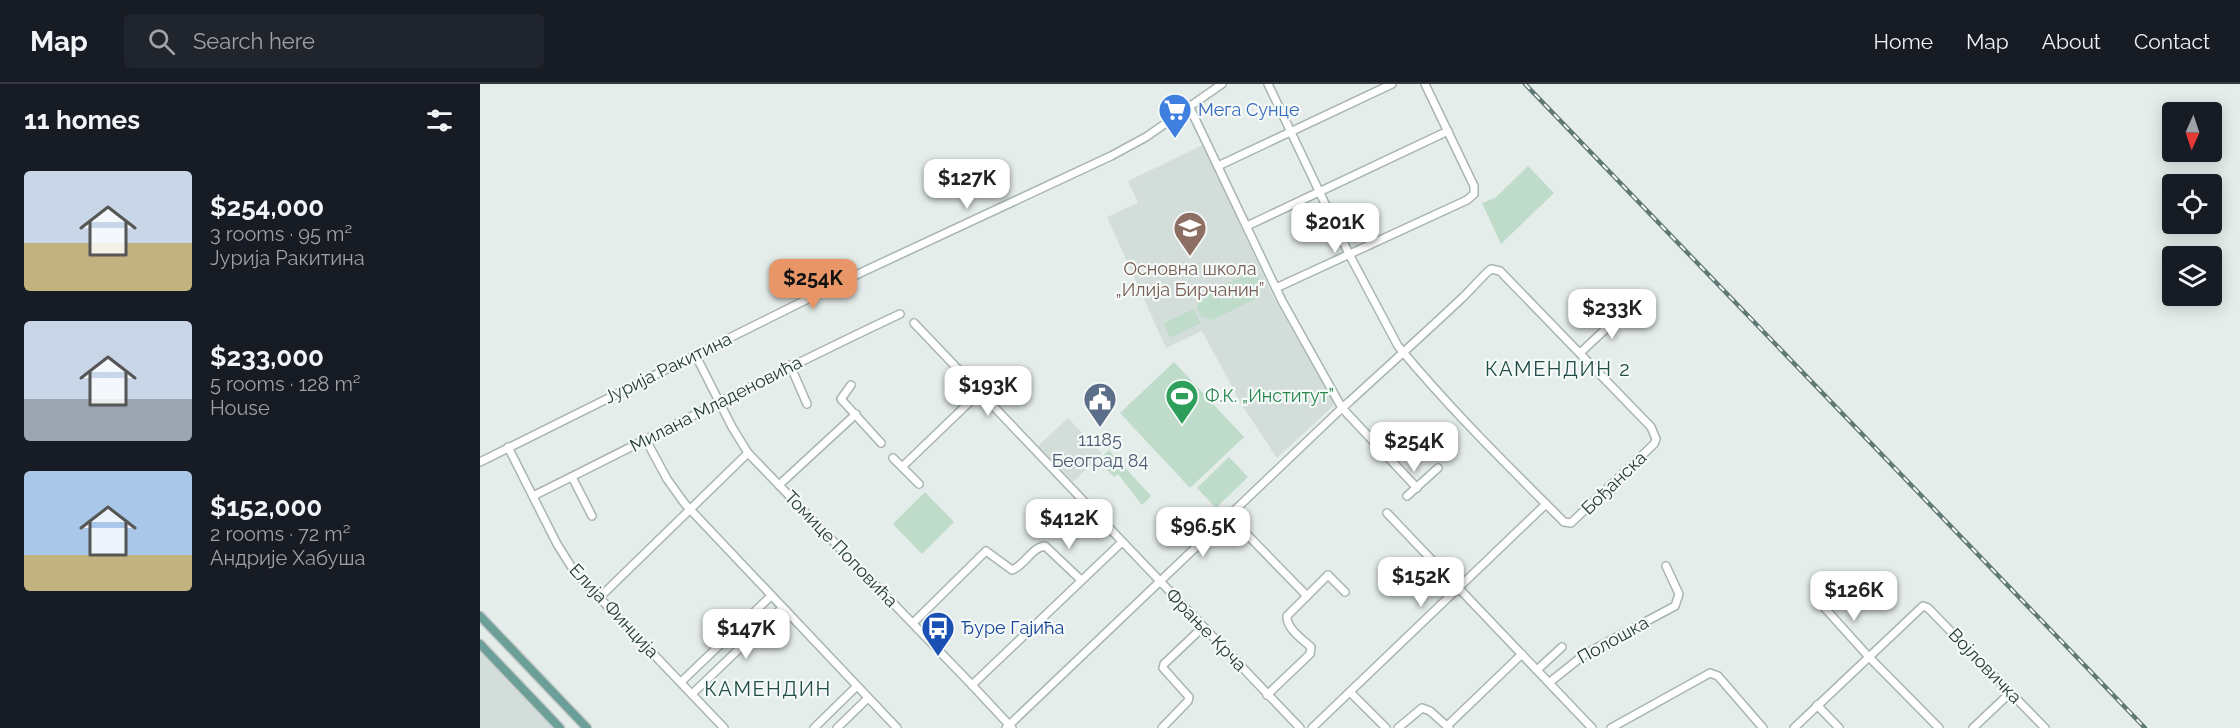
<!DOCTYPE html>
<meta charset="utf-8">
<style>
:root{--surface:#171b24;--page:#20242c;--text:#f1f3f6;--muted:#9ea1a6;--line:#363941;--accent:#e89568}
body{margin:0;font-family:Raleway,sans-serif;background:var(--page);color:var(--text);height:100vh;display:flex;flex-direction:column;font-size:22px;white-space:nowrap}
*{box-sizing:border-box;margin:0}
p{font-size:20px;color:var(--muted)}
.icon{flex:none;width:33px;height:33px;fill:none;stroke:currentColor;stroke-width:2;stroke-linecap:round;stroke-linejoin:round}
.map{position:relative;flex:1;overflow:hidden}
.panel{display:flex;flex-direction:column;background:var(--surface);width:480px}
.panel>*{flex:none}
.needle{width:39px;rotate:183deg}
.fabs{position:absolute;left:1682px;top:18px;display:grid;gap:12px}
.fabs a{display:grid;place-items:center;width:60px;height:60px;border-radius:6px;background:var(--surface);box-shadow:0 3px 15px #0003;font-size:30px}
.price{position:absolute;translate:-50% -51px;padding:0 14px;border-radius:12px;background:#fff;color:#222;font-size:20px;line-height:39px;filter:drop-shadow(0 2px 3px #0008)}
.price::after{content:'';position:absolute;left:50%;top:36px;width:18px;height:14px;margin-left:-9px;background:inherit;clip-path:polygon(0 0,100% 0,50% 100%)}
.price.on{background:var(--accent);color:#111}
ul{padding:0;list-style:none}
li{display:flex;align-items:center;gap:18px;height:150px;padding:0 24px}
li span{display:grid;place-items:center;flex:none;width:168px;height:120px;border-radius:6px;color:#555}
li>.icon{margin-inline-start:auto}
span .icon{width:72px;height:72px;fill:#fffc;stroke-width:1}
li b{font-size:26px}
h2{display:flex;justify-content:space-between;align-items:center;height:72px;padding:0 24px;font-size:26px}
header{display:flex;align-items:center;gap:36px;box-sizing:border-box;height:84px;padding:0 30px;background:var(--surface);border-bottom:2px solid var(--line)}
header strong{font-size:28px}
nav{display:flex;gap:33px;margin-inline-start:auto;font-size:21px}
.search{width:420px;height:54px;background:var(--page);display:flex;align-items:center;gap:15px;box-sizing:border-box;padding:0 21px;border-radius:6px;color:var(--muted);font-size:22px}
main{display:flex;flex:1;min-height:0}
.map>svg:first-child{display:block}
</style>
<header>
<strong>Map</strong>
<div class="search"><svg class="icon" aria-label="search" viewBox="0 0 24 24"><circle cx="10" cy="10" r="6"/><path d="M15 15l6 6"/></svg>Search here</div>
<nav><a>Home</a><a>Map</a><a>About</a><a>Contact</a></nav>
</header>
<main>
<section class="panel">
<h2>11 homes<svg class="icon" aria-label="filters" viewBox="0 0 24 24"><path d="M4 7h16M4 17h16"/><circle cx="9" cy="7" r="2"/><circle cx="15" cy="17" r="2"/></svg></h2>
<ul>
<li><span style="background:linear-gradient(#c9d6e8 60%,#c2b280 0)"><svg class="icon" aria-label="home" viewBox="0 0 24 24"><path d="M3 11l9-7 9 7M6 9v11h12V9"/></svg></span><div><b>$254,000</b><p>3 rooms · 95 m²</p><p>Јурија Ракитина</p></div></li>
<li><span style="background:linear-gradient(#c9d6e8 65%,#9aa5b1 0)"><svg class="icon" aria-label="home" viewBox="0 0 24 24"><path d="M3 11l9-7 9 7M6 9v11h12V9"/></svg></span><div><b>$233,000</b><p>5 rooms · 128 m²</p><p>House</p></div></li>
<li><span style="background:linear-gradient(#a9c7e8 70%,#c2b280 0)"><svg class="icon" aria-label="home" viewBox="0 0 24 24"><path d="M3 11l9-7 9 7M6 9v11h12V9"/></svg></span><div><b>$152,000</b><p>2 rooms · 72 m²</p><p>Андрије Хабуша</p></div></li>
</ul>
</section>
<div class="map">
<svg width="1760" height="644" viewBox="0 0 1760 644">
<rect width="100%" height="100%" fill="#e5edea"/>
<g fill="#d3ddd9">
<polygon points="723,61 794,214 854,319 852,323 797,374 762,321 722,247 686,264 627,133 658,119 648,97"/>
<polygon points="588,334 622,370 593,398 558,362"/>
<polygon points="0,568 23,592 73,644 0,644"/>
</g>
<g fill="#bfdcca">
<polygon points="1048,82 1074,109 1021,160 1002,119 1015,114"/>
<polygon points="769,189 777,192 782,199 779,213 732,236 721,233 717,224 718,214"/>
<polygon points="714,225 721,239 690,254 684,239"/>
<polygon points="694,278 764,353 710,404 640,329"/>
<polygon points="629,366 671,412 662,421 638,390 634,393 618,377"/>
<polygon points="749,373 768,393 736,424 717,404"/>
<polygon points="445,408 474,438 442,470 413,440"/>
</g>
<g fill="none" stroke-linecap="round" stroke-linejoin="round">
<defs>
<g id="minor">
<polyline points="709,22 802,217 862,324 937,404"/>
<polyline points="738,82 912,0"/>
<polyline points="767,142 968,47"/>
<polyline points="796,204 987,116 994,110 994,102 945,0"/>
<polyline points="434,239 820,644"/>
<polyline points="1100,269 1147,225"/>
<polyline points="215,270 252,343 268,369 492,601 532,644"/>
<polyline points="310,281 327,320"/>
<polyline points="371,301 361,315 401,359"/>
<polyline points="166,356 187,395 205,420 417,644"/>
<polyline points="28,363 77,460 94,487 244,644"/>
<polyline points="413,374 439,400"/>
<polyline points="0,378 378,190 631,72 666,53 742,0"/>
<polyline points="423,382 500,308"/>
<polyline points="92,393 112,432"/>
<polyline points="299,401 376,330"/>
<path d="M53 412C176 351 296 288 420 230"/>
<polyline points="927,412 958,384"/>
<polyline points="907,429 1112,644"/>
<path d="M750 433 827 512 807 532C806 544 822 555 831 563L830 570 787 611"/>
<polyline points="827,512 848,491 865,508"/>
<polyline points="120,513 268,369"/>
<polyline points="1342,521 1388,572 1459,644"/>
<path d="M433 539 506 467 532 486C545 481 552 463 565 462L601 496"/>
<polyline points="1057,586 1082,563"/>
<polyline points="201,598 291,512"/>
<polyline points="1070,598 1105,570 1195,522 1199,510 1186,482"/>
<polyline points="492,601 642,458"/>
<polyline points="870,608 906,644"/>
<polyline points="212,610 302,524"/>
<polyline points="1337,621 1359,644"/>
<polyline points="967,642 1042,570"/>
<polyline points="334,644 377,602"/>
<polyline points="357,644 388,614"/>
<path d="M526 644 862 324 870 317C907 283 944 250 981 215 991 206 1000 194 1011 185L1020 187 1171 343 1176 355 1174 360 1091 439 1084 438C1027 381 969 324 918 262L869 170 788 0"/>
<polyline points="682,644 708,617 709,613 683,584 684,580 723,543"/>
<polyline points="832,644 1066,420"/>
<polyline points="918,644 942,624 950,627 969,644"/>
<polyline points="1131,644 1230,589 1238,592 1283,644"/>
<polyline points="1314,644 1443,522 1448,524 1565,644"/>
<polyline points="1493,644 1530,609"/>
</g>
<g id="major">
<polyline points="0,532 107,644"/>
<polyline points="0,560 80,644"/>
</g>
</defs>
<use href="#minor" stroke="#a8b5b1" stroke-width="10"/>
<use href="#major" stroke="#c2c9c8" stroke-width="11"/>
<use href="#minor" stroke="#fff" stroke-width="7"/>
<use href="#major" stroke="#6c9f97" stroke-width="8"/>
<defs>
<polyline id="rail" points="1045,0 1665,644"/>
</defs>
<use href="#rail" stroke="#607974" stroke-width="4.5"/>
<use href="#rail" stroke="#f5f9f8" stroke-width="2" stroke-dasharray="7" stroke-linecap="butt"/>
</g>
<defs>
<symbol id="supermarket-pin" viewBox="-11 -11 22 30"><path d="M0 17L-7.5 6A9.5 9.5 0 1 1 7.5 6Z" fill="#3f7fe0" stroke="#f5f9f8"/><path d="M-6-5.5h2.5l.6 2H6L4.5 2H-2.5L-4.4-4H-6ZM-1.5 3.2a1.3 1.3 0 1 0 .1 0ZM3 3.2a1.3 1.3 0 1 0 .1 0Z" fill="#fff"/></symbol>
<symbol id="school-pin" viewBox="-11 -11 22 30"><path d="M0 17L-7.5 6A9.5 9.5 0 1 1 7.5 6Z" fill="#8d6e63" stroke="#f5f9f8"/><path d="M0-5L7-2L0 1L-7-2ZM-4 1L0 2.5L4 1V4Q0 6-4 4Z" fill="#fff"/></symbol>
<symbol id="stadium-pin" viewBox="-11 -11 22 30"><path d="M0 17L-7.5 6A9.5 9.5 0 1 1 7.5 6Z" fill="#2e9e5b" stroke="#f5f9f8"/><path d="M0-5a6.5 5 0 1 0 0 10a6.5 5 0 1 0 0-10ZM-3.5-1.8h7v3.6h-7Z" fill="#fff"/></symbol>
<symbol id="civic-pin" viewBox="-11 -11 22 30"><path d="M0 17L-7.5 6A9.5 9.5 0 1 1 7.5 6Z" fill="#5c6f8a" stroke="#f5f9f8"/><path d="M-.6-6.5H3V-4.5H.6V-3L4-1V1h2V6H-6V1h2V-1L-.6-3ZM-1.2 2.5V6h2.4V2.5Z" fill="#fff"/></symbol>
<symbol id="bus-pin" viewBox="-11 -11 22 30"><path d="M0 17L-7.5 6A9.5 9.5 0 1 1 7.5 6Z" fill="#1a4fb4" stroke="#f5f9f8"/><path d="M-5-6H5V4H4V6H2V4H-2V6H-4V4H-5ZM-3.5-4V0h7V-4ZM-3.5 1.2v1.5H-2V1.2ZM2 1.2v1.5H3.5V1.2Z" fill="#fff"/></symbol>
</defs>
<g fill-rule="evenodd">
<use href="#supermarket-pin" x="676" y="7" width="38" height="52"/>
<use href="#school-pin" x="691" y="125" width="38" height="52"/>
<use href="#stadium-pin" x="683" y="293" width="38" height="52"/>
<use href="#civic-pin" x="601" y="296" width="38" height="52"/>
<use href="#bus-pin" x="439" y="525" width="38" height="52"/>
</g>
<g text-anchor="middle" stroke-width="4.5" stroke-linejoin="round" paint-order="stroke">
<g font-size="18" fill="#366cbe" stroke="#f5f9f8" text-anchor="start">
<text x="718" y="32">Мега Сунце</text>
</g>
<g font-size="18" fill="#785e54" stroke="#f5f9f8">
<text x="710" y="191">Основна школа<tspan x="710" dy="21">„Илија Бирчанин”</tspan></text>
</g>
<g font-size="18" fill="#253d39" stroke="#f5f9f8">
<text transform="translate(188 284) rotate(-26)" y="6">Јурија Ракитина</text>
<text transform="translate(236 320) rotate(-27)" y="6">Милана Младеновића</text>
<text transform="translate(1134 399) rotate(-44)" y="6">Бођанска</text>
<text transform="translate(361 465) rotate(46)" y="6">Томице Поповића</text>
<text transform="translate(134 527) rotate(47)" y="6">Елија Финција</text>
<text transform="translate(726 546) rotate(46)" y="6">Фрање Крча</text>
<text transform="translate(1133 556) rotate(-29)" y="6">Полошка</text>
<text transform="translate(1505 582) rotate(46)" y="6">Војловичка</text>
</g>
<g font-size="18" fill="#27864d" stroke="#f5f9f8" text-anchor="start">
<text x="725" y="318">Ф.К. „Институт”</text>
</g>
<g font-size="18" fill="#4e5e75" stroke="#f5f9f8">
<text x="620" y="362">11185<tspan x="620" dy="21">Београд 84</tspan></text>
</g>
<g font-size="18" fill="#164399" stroke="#f5f9f8" text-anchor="start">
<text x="481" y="550">Ђуре Гајића</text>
</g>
<g font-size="20" letter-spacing="1.5" fill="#224e48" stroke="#f5f9f8">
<text x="1078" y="292">КАМЕНДИН 2</text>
<text x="288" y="612">КАМЕНДИН</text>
</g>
</g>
</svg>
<div class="fabs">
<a><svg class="needle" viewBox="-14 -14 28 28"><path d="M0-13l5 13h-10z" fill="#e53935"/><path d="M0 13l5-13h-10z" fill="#9ea1a6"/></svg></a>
<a><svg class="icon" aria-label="locate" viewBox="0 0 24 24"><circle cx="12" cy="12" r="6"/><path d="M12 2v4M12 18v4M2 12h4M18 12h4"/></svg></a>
<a><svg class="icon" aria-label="layers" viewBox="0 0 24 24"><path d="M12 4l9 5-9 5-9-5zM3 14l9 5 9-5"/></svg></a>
</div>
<b class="price" style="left:487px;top:126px">$127K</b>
<b class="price" style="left:855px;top:170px">$201K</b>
<b class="price on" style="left:333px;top:226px">$254K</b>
<b class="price" style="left:1132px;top:256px">$233K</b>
<b class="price" style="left:508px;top:333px">$193K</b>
<b class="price" style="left:934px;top:389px">$254K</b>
<b class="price" style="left:589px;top:466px">$412K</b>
<b class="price" style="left:723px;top:474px">$96.5K</b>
<b class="price" style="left:941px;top:524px">$152K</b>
<b class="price" style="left:1374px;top:538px">$126K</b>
<b class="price" style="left:266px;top:576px">$147K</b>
</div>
</main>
